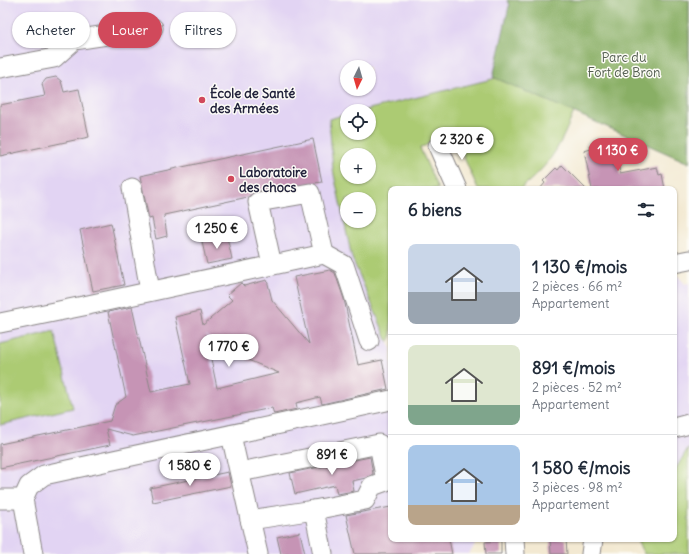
<!DOCTYPE html>
<html lang="fr">
<meta charset="utf-8">
<style>
:root{--surface:#fff;--page:#f2f2f3;--text:#1f2937;--muted:#747a83;--line:#e0e1e3;--accent:#d1495b}
body{margin:0;font-family:Delius,sans-serif;background:var(--page);color:var(--text);height:100vh;display:flex;flex-direction:column;font-size:15px;white-space:nowrap}
*{box-sizing:border-box;margin:0}
p{font-size:13px;color:var(--muted)}
.icon{flex:none;width:22px;height:22px;fill:none;stroke:currentColor;stroke-width:2;stroke-linecap:round;stroke-linejoin:round}
.map{position:relative;flex:1;overflow:hidden}
.panel{position:absolute;left:388px;top:186px;width:289px;height:356px;display:flex;flex-direction:column;background:var(--surface);border-radius:8px;box-shadow:0 1px 3px #0004}
.panel>*{flex:none}
.top-card{position:absolute;left:12px;top:12px;width:316px;height:36px;display:flex;gap:8px}
.needle{width:26px;rotate:185deg}
.controls{position:absolute;left:340px;top:60px;display:grid;gap:8px}
.controls a{display:grid;place-items:center;width:36px;height:36px;border-radius:50%;background:var(--surface);box-shadow:0 1px 3px #0004;font-size:20px}
.price{position:absolute;translate:-50% -34px;padding:0 9px;border-radius:14px;background:#fff;color:#222;font-size:13px;line-height:26px;filter:drop-shadow(0 1px 2px #0008)}
.price::after{content:'';position:absolute;left:50%;top:24px;width:12px;height:9px;margin-left:-6px;background:inherit;clip-path:polygon(0 0,100% 0,50% 100%)}
.price.on{background:var(--accent);color:#fff}
ul{padding:0;list-style:none}
li{display:flex;align-items:center;gap:12px;height:100px;padding:0 20px}
li+li{border-top:1px solid var(--line)}
li span{display:grid;place-items:center;flex:none;width:112px;height:80px;border-radius:8px;color:#555}
li>.icon{margin-inline-start:auto}
span .icon{width:48px;height:48px;fill:#fffc;stroke-width:1}
li b{font-size:17px}
h2{display:flex;justify-content:space-between;align-items:center;height:48px;padding:0 20px;font-size:17px}
.tag{padding:0 14px;border-radius:18px;background:var(--surface);box-shadow:0 1px 3px #0004;font-size:14px;line-height:36px}
.tag.on{background:var(--accent);color:#fff}
.map>svg:first-child{display:block}
</style>
<div class="map">
<svg width="689" height="554" viewBox="0 0 689 554">
<rect width="100%" height="100%" fill="#fdfcf7"/>
<filter id="ink" filterUnits="userSpaceOnUse"><feTurbulence type="fractalNoise" baseFrequency=".025" numOctaves="2"/><feDisplacementMap in="SourceGraphic" scale="8" xChannelSelector="R" yChannelSelector="G"/><feConvolveMatrix kernelMatrix="1 2 1 2 8 2 1 2 1" color-interpolation-filters="sRGB"/></filter>
<filter id="wash" filterUnits="userSpaceOnUse"><feTurbulence type="fractalNoise" baseFrequency=".012" numOctaves="4" result="noise"/><feDisplacementMap in="SourceGraphic" scale="16" xChannelSelector="R" yChannelSelector="G"/><feGaussianBlur stdDeviation="0.9" result="paint"/><feColorMatrix in="noise" values="0 0 0 0 0 0 0 0 0 0 0 0 0 0 0 0 0 1.4 0 .05"/><feComposite in="paint" operator="in"/></filter>
<g filter="url(#wash)">
<rect width="100%" height="100%" fill="#f3e9d2"/>
<g fill="#e2d4f3" fill-rule="evenodd">
<path d="M0 0H547L558 63 361 111H347V114L329 119 333 170 352 258 391 349V539H472L475 545 469 554H0ZM347 67H369V89H347Z"/>
<polygon points="676,274 685,284 689,283 689,449 674,472 674,275"/>
</g>
<g fill="#accb73" stroke="#677657" fill-rule="evenodd">
<path d="M689 0V163L574 112C559 148 552 163 520 189H478L453 133 420 148 438 189H391V338L388 342 352 258 333 170 329 119 347 114V133H369V111H361L558 63ZM347 155H369V177H347ZM347 199H369V221H347Z"/>
<polygon points="54,331 73,408 0,425 0,344"/>
<polygon points="688,448 689,554 644,554 636,539 674,539 674,472"/>
</g>
<polygon fill="#89af65" stroke="#566850" points="507,0 689,0 689,163 493,77 509,6"/>
<g id="blocks">
<g fill="#c694b5" fill-rule="evenodd">
<polygon points="56,77 61,81 64,92 79,89 89,137 0,156 0,105 45,96 42,84 46,79"/>
<polygon points="313,139 322,182 256,191 248,197 164,215 167,236 156,239 152,218 149,219 140,176"/>
<polygon points="607,143 607,146 615,144 620,174 657,167 659,175 662,174 665,189 592,189 584,151 591,149 590,146"/>
<polygon points="562,165 586,189 540,189 545,183 543,181 556,168 558,170"/>
<polygon points="111,223 124,285 93,291 80,230"/>
<polygon points="227,237 232,259 207,264 202,242"/>
<path d="M330 270 335 273 344 299 358 365 382 360 388 389 322 404 320 397 296 403 297 409 274 414 272 408 133 436 106 429 110 445 0 468V444L110 421 115 405 126 397 108 312 132 307 151 392 190 384 175 317 200 311 203 325 232 300 227 295 241 283 244 286 267 280 272 300 309 344 294 277ZM206 335 233 354 245 356 248 360 279 373 217 388Z"/>
<polygon points="370,457 373,474 366,478 352,481 354,491 337,494 335,485 295,494 290,473"/>
<polygon points="228,472 231,486 153,502 150,488"/>
<polygon points="391,507 391,539 449,539 452,554 355,554 346,515"/>
<polygon points="300,532 305,554 281,554 277,537"/>
<polygon points="550,539 566,539 567,554 551,554"/>
<polygon points="501,541 501,554 486,554 485,542"/>
</g>
</g>
</g>
<g filter="url(#ink)">
<use href="#blocks" fill-opacity="0" stroke="#8a8686" stroke-width="1"/>
<g fill="none" stroke-linecap="round" stroke-linejoin="round">
<defs>
<g id="minor">
<polyline points="0,68 54,58 74,40 153,28"/>
<polyline points="438,146 457,189"/>
<polyline points="132,188 150,291"/>
<polyline points="324,254 344,265 369,341"/>
<polyline points="674,263 689,260"/>
<polyline points="0,323 88,305 324,254 310,193 258,202 272,265"/>
<polyline points="674,428 689,424"/>
<polyline points="231,435 258,554"/>
<polyline points="240,472 379,444 386,481 372,486 365,500 314,510"/>
<polyline points="0,499 23,499 29,486 44,475 391,400"/>
<polyline points="23,499 33,554"/>
<polyline points="250,520 314,510 323,554"/>
<polyline points="514,539 515,554"/>
<polyline points="591,554 593,539"/>
</g>
</defs>
<use href="#minor" stroke="#8a8686" stroke-width="21"/>
<use href="#minor" stroke="#fff" stroke-width="19"/>
</g>
</g>
<g fill="#d1495b" stroke="#fdfcf7" stroke-width="1.5">
<circle cx="202" cy="100" r="4"/>
<circle cx="231" cy="179" r="4"/>
</g>
<g text-anchor="middle" stroke-width="3" stroke-linejoin="round" paint-order="stroke">
<g font-size="13" fill="#525d4f" stroke="#fdfcf7">
<text x="624" y="62">Parc du<tspan x="624" dy="15">Fort de Bron</tspan></text>
</g>
<g font-size="13" font-weight="bold" fill="#22223b" stroke="#fdfcf7" text-anchor="start">
<text x="210" y="98">École de Santé<tspan x="210" dy="15">des Armées</tspan></text>
<text x="239" y="177">Laboratoire<tspan x="239" dy="15">des chocs</tspan></text>
</g>
</g>
</svg>
<div class="controls">
<a><svg class="needle" viewBox="-14 -14 28 28"><path d="M0-13l5 13h-10z" fill="#e53935"/><path d="M0 13l5-13h-10z" fill="#747a83"/></svg></a>
<a><svg class="icon" aria-label="locate" viewBox="0 0 24 24"><circle cx="12" cy="12" r="6"/><path d="M12 2v4M12 18v4M2 12h4M18 12h4"/></svg></a>
<a>+</a>
<a>−</a>
</div>
<b class="price" style="left:462px;top:161px">2 320 €</b>
<b class="price on" style="left:618px;top:172px">1 130 €</b>
<b class="price" style="left:217px;top:250px">1 250 €</b>
<b class="price" style="left:229px;top:368px">1 770 €</b>
<b class="price" style="left:332px;top:476px">891 €</b>
<b class="price" style="left:190px;top:487px">1 580 €</b>
<div class="top-card">
<a class="tag">Acheter</a>
<a class="tag on">Louer</a>
<a class="tag">Filtres</a>
</div>
<section class="panel">
<h2>6 biens<svg class="icon" aria-label="filters" viewBox="0 0 24 24"><path d="M4 7h16M4 17h16"/><circle cx="9" cy="7" r="2"/><circle cx="15" cy="17" r="2"/></svg></h2>
<ul>
<li><span style="background:linear-gradient(#c9d6e8 60%,#9aa5b1 0)"><svg class="icon" aria-label="home" viewBox="0 0 24 24"><path d="M3 11l9-7 9 7M6 9v11h12V9"/></svg></span><div><b>1 130 €/mois</b><p>2 pièces · 66 m²</p><p>Appartement</p></div></li>
<li><span style="background:linear-gradient(#dfe7d0 75%,#7fa58c 0)"><svg class="icon" aria-label="home" viewBox="0 0 24 24"><path d="M3 11l9-7 9 7M6 9v11h12V9"/></svg></span><div><b>891 €/mois</b><p>2 pièces · 52 m²</p><p>Appartement</p></div></li>
<li><span style="background:linear-gradient(#a9c7e8 75%,#b9a48a 0)"><svg class="icon" aria-label="home" viewBox="0 0 24 24"><path d="M3 11l9-7 9 7M6 9v11h12V9"/></svg></span><div><b>1 580 €/mois</b><p>3 pièces · 98 m²</p><p>Appartement</p></div></li>
</ul>
</section>
</div>
